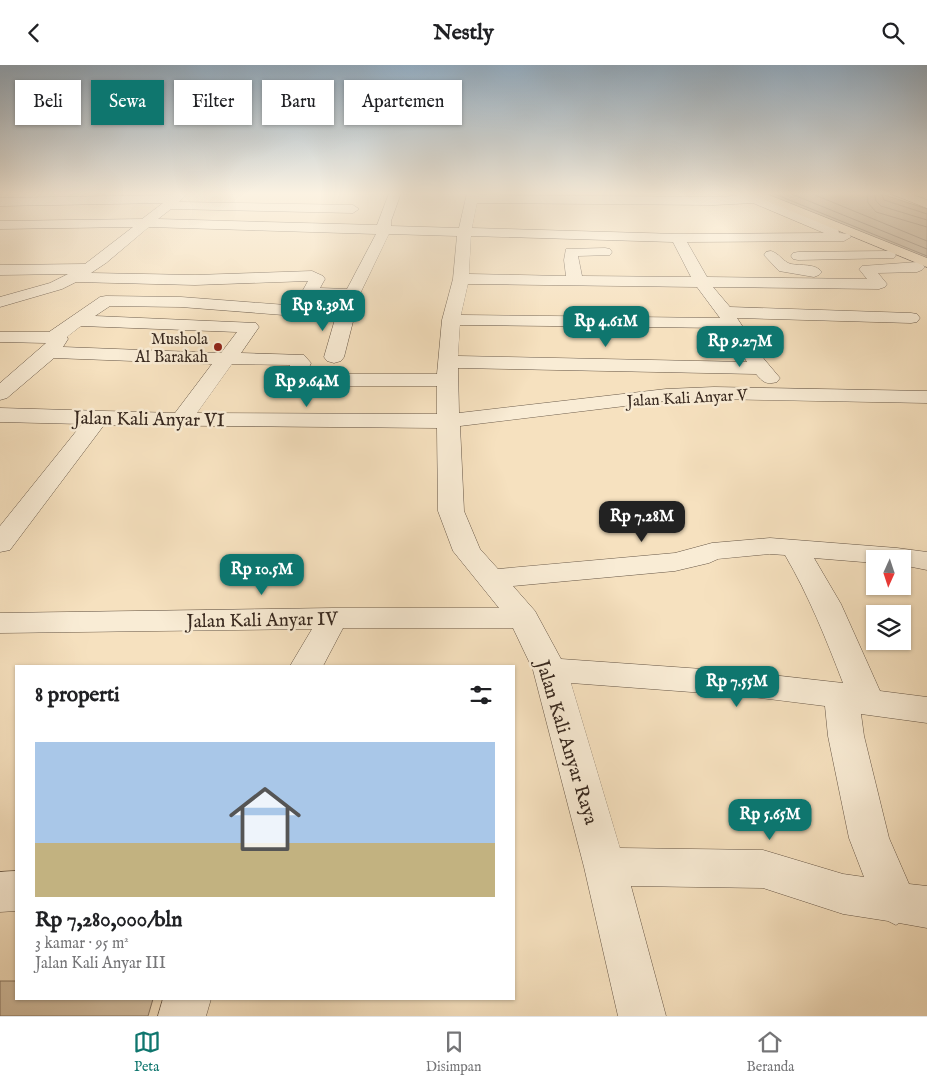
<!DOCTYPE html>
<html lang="id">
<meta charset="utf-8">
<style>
:root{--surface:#fff;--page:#f6f6f6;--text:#202124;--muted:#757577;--line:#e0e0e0;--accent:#0f766e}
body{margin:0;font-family:"IM FELL English",serif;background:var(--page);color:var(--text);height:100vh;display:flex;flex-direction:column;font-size:19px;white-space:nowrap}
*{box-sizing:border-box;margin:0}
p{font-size:16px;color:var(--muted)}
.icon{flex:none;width:28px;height:28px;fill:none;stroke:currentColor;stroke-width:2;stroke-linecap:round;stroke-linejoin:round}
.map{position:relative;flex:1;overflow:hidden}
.sheet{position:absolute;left:15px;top:600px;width:500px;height:335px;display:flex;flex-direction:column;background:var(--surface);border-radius:0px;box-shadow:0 1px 4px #0004}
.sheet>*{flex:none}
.top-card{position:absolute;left:15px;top:15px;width:500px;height:45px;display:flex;gap:10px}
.needle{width:32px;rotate:183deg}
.tools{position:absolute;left:866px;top:485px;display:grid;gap:10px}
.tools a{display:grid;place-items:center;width:45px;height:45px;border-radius:0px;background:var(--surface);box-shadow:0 1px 4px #0004;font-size:25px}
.price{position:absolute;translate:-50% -42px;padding:0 11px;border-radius:10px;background:var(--accent);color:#fff;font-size:16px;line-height:32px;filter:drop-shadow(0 1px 2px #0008)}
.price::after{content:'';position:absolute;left:50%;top:30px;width:15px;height:11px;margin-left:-8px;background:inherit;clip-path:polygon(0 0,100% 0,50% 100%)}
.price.active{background:#222;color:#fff}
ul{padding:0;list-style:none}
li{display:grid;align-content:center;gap:10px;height:265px;padding:0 20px}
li+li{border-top:1px solid var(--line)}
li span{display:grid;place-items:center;height:155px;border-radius:0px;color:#555}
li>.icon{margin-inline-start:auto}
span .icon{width:90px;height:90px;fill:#fffc;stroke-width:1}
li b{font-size:21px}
h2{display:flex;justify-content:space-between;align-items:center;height:60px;padding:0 20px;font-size:21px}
.chip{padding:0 18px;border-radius:0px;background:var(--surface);box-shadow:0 1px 4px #0004;font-size:18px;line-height:45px}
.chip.active{background:var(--accent);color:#fff}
header{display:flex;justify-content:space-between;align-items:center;height:65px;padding:0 20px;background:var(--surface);font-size:22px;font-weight:700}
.dock{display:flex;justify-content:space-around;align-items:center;height:70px;border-top:1px solid var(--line);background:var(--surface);font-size:14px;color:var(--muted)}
.dock a{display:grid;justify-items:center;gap:2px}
.dock .active{color:var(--accent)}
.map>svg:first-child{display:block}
</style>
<header><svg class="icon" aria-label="back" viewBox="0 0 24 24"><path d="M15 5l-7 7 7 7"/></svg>Nestly<svg class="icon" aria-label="search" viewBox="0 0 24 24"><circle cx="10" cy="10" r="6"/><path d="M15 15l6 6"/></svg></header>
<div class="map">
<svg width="927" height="951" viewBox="0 0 927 951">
<rect width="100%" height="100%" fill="#f6e1bf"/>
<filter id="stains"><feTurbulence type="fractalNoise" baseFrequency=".004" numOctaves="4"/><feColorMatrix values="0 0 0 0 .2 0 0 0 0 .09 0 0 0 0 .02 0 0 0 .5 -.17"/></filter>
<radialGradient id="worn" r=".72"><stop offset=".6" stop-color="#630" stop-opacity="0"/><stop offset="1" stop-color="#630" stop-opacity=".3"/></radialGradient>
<polygon fill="#d5c1a4" stroke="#867461" points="0,916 16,916 16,934 153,934 148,951 0,951"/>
<polygon fill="#b5a288" stroke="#82715e" points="758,128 879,128 927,144 927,196"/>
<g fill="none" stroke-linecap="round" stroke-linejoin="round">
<g stroke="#766453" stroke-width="1">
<polyline points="772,128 927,191"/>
<polyline points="789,128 927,184"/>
<polyline points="810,128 927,176"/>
<polyline points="867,128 868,138 876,147 927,162"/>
<polyline points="874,128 876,136 881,141 927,155"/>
<polyline points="881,128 884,135 927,149"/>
</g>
<defs>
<g id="minor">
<path d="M174 128H188L179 137 353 140 359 144 353 148 171 144 158 154 377 160 389 128H401L391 156V161L459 163 467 128H479L478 130 714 132 737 131 734 128H751L838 164 839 168 849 169 851 172 844 176 687 177 707 212 867 214 859 204 862 201 917 197 922 199 925 202 922 205 917 207 878 208 887 219 885 222 879 224 713 222 730 242 911 248 917 249 920 253 917 257 911 258 737 253 764 294 780 313 777 317C766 320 763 317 756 309L458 303 459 348 666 324 714 322 927 326V338L714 334 666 336 460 361 464 446 480 484 498 504 675 488 712 478 770 473 897 483 927 487V505L902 500V494H875V498L814 493 841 539 880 626 927 632V658L861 649 864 671 889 773 909 819 927 821V863L899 858 896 860 888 856 843 849 763 823 631 821 666 951H618L584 802 533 605 513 563H343L323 601H290L312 564 0 568V548L333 543H499L453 486 438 446 437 363 104 360 10 485 0 487V461L82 359 0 357V343L175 348 212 299 54 293 7 333 0 335V318L46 278 0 277V267H49L100 232 106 231 181 232 338 244 342 233 306 230 303 225 308 216 195 220 76 217 62 224 0 242V232L50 218 68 209 0 210V200L85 199 133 162 0 164V156L142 154 163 138 0 141V133L172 130ZM477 138 714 140 753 138 824 168 678 169 472 163ZM149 162 376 169 347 224 320 223 325 214 323 211 312 206 195 210 91 208 106 198ZM389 169 457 171 453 214 442 255 437 309H306L311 298 304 290 241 288 259 262 256 258 95 251 110 241 181 242 335 254 324 292 327 296 334 298 341 296 344 292 360 229ZM471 171 673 177 691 212 582 211 578 191 610 190 612 187 610 184 605 183 566 184 564 195 566 211 469 209ZM468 219 697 222 720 253 461 250ZM460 260 726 263 747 297 458 291ZM81 261 237 267 221 288 63 282 68 274 67 272ZM232 299 290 300 284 313 287 317 300 321H437V349L197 348ZM770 489 785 490C809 531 826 574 843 618L745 607 561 594 535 546 513 521 675 506 709 498 718 494ZM571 618 745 631 825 641 828 671 849 773 864 812 843 809 763 785 620 783Z"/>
<polygon points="889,128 908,128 927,135 927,143"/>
<path d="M771 186C779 188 783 197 791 199 801 201 815 198 822 207L819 210 814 212 779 206 764 190 766 187Z"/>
<polygon points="889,186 894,187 896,190 894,193 798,195 793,194 791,191 793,188 798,187"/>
<polygon points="16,806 16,846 0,847 0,807"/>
<polygon points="163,934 211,934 206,951 158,951"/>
</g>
<polygon id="major" points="747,128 764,128 927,193 927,202"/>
</defs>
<use href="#minor" stroke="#665646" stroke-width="1"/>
<use href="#major" stroke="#36271e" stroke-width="1"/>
<use href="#minor" fill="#f9ecd5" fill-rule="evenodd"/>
<use href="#major" fill="#f6e1bf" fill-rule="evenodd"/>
</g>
<linearGradient id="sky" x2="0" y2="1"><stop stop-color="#93adc2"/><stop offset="0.49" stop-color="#fbf2e2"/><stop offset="1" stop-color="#fbf2e2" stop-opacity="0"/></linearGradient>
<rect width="927" height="262" fill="url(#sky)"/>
<circle fill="#8f2418" stroke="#f9ecd5" stroke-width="2" cx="218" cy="282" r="5"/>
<g text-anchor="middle" stroke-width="5" stroke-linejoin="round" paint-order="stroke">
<g font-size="16" fill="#36271e" stroke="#f9ecd5" text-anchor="end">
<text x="208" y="279">Mushola<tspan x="208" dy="18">Al Barakah</tspan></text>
</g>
<g font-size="16" fill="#36271e" stroke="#f9ecd5">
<text transform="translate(687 332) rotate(-3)" y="6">Jalan Kali Anyar V</text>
</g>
<g font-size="19" fill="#36271e" stroke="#f9ecd5">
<text transform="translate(149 353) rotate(1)" y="7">Jalan Kali Anyar VI</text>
<text transform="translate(262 554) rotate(-1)" y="7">Jalan Kali Anyar IV</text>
<text transform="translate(568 677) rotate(73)" y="7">Jalan Kali Anyar Raya</text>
</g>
</g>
<rect width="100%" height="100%" filter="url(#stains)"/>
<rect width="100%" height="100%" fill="url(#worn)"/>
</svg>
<div class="tools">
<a><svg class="needle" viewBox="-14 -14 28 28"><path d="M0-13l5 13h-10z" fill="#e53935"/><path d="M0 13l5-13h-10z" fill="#757577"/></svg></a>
<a><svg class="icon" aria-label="layers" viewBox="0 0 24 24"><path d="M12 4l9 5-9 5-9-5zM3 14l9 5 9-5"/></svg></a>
</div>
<b class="price" style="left:323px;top:267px">Rp 8.39M</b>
<b class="price" style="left:606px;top:283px">Rp 4.61M</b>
<b class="price" style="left:740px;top:303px">Rp 9.27M</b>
<b class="price" style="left:307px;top:343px">Rp 9.64M</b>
<b class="price active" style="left:642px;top:478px">Rp 7.28M</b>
<b class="price" style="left:262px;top:531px">Rp 10.5M</b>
<b class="price" style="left:737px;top:643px">Rp 7.55M</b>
<b class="price" style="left:770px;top:776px">Rp 5.65M</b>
<div class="top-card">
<a class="chip">Beli</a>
<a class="chip active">Sewa</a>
<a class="chip">Filter</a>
<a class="chip">Baru</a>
<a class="chip">Apartemen</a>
</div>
<section class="sheet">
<h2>8 properti<svg class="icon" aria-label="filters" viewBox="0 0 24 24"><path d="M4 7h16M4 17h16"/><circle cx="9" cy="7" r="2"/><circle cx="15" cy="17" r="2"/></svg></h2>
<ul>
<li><span style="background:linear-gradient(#a9c7e8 65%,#c2b280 0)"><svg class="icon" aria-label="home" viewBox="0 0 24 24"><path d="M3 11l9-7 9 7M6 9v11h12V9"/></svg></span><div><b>Rp 7,280,000/bln</b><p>3 kamar · 95 m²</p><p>Jalan Kali Anyar III</p></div></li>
</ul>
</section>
</div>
<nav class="dock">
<a class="active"><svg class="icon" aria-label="map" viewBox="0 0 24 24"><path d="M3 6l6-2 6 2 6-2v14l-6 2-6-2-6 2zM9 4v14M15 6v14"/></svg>Peta</a>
<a><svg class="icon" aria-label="saved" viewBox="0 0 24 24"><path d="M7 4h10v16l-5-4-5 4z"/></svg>Disimpan</a>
<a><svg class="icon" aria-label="home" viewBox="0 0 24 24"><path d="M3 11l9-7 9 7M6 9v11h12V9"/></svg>Beranda</a>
</nav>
